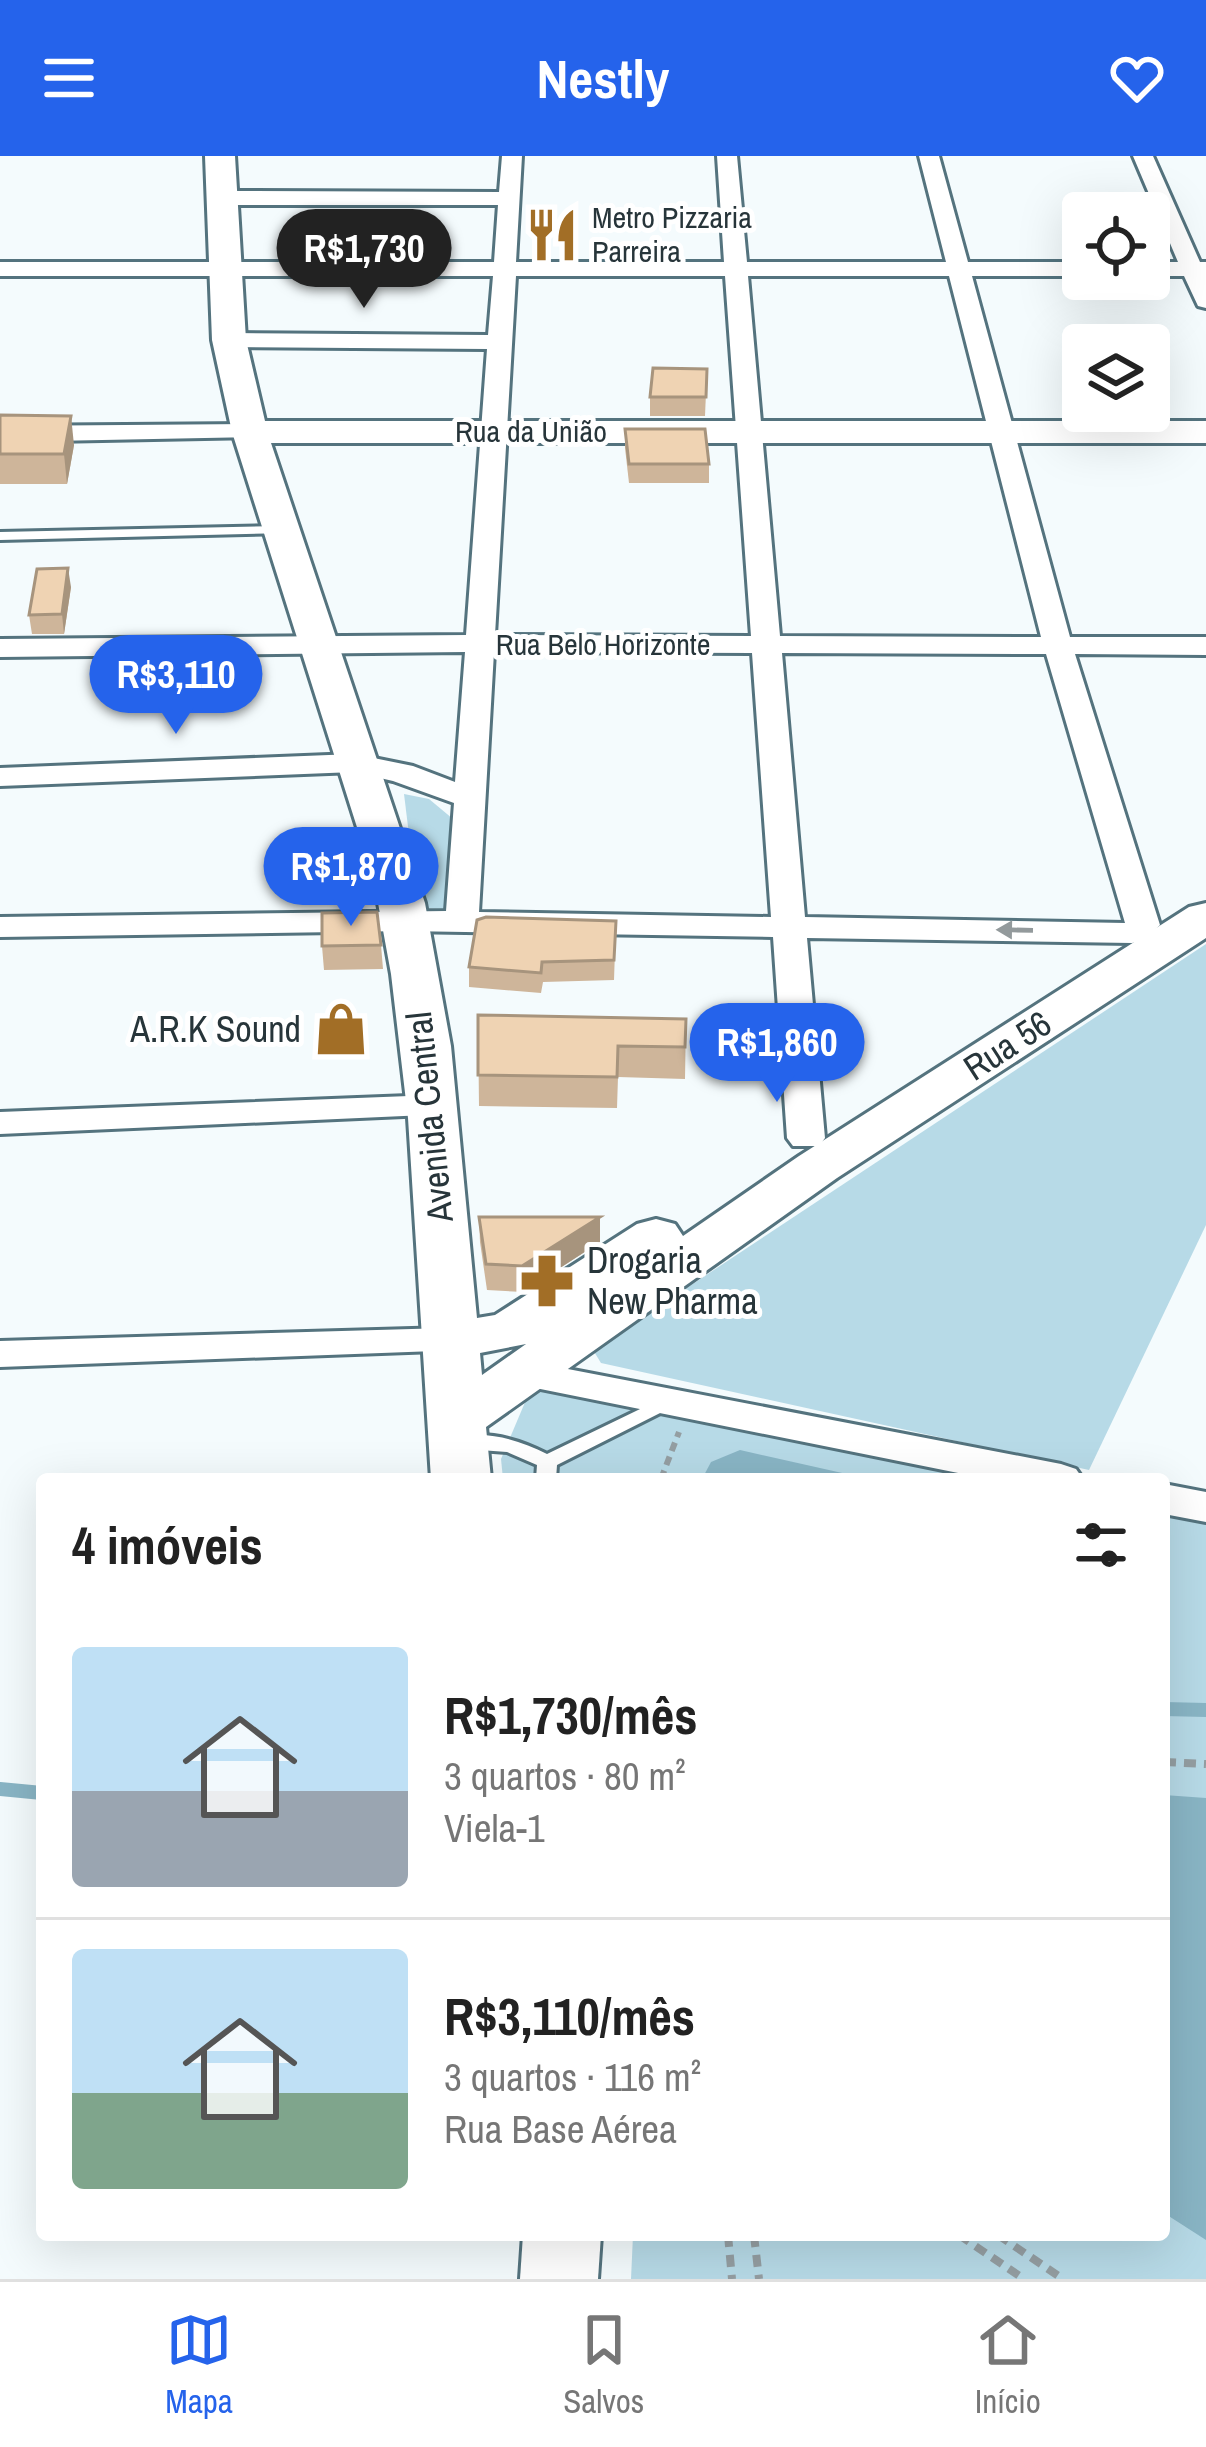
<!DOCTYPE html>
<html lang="pt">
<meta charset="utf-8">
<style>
:root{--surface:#fff;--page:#f2f2f2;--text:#222;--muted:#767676;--line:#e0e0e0;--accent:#2563eb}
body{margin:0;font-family:"Archivo Narrow",sans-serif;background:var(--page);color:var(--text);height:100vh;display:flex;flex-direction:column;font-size:45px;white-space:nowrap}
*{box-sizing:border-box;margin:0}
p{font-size:39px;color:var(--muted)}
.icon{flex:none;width:66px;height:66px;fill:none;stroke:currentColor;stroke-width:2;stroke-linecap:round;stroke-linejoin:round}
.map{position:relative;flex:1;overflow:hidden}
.panel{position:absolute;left:36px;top:1317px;width:1134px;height:768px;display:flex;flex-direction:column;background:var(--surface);border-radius:12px;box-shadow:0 12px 48px #0002}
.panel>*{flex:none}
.tools{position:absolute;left:1062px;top:36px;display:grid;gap:24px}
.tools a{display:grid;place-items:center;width:108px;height:108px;border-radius:12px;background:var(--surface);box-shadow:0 12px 48px #0002;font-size:60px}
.price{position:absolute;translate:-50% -102px;padding:0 27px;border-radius:42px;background:var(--accent);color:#fff;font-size:39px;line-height:78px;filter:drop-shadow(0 3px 6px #0008)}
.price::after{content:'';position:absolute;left:50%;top:72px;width:36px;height:27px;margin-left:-18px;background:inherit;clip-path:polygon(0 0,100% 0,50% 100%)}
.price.selected{background:#222;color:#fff}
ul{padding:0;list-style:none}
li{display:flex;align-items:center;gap:36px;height:300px;padding:0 36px}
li+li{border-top:3px solid var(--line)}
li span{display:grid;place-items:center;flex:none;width:336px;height:240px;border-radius:12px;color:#555}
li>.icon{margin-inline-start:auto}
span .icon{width:144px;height:144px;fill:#fffc;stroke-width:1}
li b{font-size:51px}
h2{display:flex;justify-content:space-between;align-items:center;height:144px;padding:0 36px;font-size:51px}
header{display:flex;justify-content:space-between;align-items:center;height:156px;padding:0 36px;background:var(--accent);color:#fff;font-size:54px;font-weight:800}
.menu{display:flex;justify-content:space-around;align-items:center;height:168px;border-top:3px solid var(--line);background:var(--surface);font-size:33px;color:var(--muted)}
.menu a{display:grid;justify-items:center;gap:6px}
.menu .selected{color:var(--accent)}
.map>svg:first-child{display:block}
</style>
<header><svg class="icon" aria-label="menu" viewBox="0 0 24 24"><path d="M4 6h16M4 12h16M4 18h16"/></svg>Nestly<svg class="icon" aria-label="heart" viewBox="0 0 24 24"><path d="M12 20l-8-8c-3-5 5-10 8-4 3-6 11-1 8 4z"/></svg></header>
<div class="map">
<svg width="1206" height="2123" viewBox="0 0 1206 2123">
<rect width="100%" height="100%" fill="#f4fbfd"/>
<g fill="#b7dae7">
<polygon points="404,638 429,643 453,663 444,753 418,752"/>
<polygon points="1206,788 1206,1069 1089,1314 601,1207 593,1194"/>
<polygon points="534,1225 1013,1323 503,1323 501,1303"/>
<polygon points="1164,1354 1206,1362 1206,2123 631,2123 633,2079 1164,2079"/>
</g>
<g fill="#89b5c5">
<polygon points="740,1294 869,1323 702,1323 711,1306"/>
<polygon points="1164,1639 1206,1642 1206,2084 1164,2057"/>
</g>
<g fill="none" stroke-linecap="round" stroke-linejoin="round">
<g stroke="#89b5c5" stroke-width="14">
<polyline points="1164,1553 1206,1554"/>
<polyline points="0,1633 42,1637"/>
</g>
<defs>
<g id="lane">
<polygon points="283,370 289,374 287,377 0,384 0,376"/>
<path d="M667 1240 677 1246 674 1250 557 1309 556 1323H536L537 1309 507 1296 466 1293 459 1291 456 1286 459 1281C489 1275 520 1284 547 1298Z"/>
</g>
<g id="street">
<path d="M502 0H522L516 106H724L717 0H737L747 106H946L919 0H939L968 106H1083V120H972L1070 481H1206V499L1075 498 1160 769 1144 784 1132 787 807 782 825 982 819 990H793L787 982 773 781 405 775 0 781V761L446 755 454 647 393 625 354 616 0 630V612L354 598 413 610 455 626 465 496 0 501V483L466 479 487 193 229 191 217 184 229 177 488 179 493 120H0V106H494L498 49H223L212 42 223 35 499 36ZM516 120H725L751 480 495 479ZM748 120H949L1041 481 780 480ZM494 496 752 497 771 761 479 756ZM782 497 1046 498 1125 767 805 761Z"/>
<polygon points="1133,0 1153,0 1200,106 1206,106 1206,152 1198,150 1184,120 1149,120 1149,106 1178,106"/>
<polygon points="250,268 259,271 263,276 259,281 0,286 0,270"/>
<polygon points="435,939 448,942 454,950 448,958 0,978 0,956"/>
<polygon points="447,1172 462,1176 468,1185 462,1194 0,1211 0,1185"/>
<polygon points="521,1204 1061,1308 1076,1313 1083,1323 988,1323 506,1226 500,1217 506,1208"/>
<polygon points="1164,1328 1206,1336 1206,1366 1164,1358"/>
</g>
<g id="secondary">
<path d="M205 0H235L246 184 265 265H1206V287H271L425 747 451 890 477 1162 495 1159 637 1068 656 1063 675 1068 683 1080 799 1000 1189 751 1206 747V782L837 1022 486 1271 491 1323H431L408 962 391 818 374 725 232 276 212 184ZM526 1188 482 1219 480 1197Z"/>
<polygon points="523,2079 601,2079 598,2123 520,2123"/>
</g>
</defs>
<use href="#lane" stroke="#54737e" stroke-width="6"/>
<use href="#street" stroke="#54737e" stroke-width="6"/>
<use href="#secondary" stroke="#54737e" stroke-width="6"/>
<polyline stroke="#949ea2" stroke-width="6" stroke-dasharray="9 6" stroke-linecap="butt" points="661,1323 679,1276"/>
<g stroke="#949ea2" stroke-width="8" stroke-dasharray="12 8" stroke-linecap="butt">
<polyline points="1164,1606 1206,1608"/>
<polyline points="728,2079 732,2123"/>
<polyline points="754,2079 759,2123"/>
<polyline points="959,2079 1024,2123"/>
<polyline points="998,2079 1063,2123"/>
</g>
<use href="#lane" fill="#fff" fill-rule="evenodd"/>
<use href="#street" fill="#fff" fill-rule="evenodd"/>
<use href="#secondary" fill="#fff" fill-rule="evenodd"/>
</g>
<g fill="#ceb59a">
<polygon points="707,213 705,260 650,260 650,241"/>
<polygon points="0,259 74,289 67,328 0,328"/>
<polygon points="625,273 709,308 709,327 629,327 625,292"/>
<polygon points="71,431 64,478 32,478 29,459"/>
<polygon points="616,765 614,824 543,826 541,837 469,831 469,811"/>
<polygon points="381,789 383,813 324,814 322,790"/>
<polygon points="478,859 686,863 685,923 618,921 617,952 479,950"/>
<polygon points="479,1061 600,1061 600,1086 523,1136 487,1134 480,1086"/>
</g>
<g fill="#a7947d">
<polygon points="71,260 74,289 67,328 64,298"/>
<polygon points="68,412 71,431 64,478 62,458"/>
<polygon points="600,1061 600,1086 523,1136 522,1110"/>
</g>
<g fill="#efd3b3" stroke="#a7947d" stroke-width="3">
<polygon points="653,212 707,213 706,241 650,241"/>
<polygon points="0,259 71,260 64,298 0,298"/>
<polygon points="625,273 705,273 709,308 629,308"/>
<polygon points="68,412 62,458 29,459 37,413"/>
<polygon points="377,756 381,789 322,790 322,757"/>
<polygon points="486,761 616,765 614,804 542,806 541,817 469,811 477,764"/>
<polygon points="478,859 686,863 685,891 618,890 617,921 478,919"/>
<polygon points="479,1061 600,1061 522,1110 486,1108"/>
</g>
<defs><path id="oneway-solid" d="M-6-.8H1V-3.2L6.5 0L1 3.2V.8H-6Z" transform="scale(3)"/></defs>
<use fill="#939a9c" href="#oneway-solid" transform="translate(1015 774) rotate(-179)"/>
<defs>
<symbol id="restaurant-bare" viewBox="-9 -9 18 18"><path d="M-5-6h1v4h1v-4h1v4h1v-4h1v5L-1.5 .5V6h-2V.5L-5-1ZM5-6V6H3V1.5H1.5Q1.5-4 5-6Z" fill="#a26e26" stroke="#fff" stroke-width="2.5" paint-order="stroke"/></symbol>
<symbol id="shop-bare" viewBox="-9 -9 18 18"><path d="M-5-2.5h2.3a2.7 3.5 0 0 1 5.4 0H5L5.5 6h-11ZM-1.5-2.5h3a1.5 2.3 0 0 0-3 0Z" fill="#a26e26" stroke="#fff" stroke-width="2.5" paint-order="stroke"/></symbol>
<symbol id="pharmacy-bare" viewBox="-9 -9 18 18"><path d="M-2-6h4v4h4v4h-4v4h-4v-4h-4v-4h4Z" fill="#a26e26" stroke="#fff" stroke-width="2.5" paint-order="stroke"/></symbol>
</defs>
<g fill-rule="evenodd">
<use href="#restaurant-bare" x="514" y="41" width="76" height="76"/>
<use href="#shop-bare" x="303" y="835" width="76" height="76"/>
<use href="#pharmacy-bare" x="509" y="1087" width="76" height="76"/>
</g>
<g text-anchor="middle" stroke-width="10" stroke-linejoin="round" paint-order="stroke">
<g font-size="30" fill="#27353a" stroke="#fff" text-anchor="start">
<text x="592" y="72">Metro Pizzaria<tspan x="592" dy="34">Parreira</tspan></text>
</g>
<g font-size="30" fill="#27353a" stroke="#fff">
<text x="531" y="286">Rua da União</text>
<text x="603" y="499">Rua Belo Horizonte</text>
</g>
<g font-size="36" fill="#27353a" stroke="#fff" text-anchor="end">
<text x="301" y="886">A.R.K Sound</text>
<text x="587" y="1117" text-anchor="start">Drogaria<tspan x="587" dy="41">New Pharma</tspan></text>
</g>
<g font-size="36" fill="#27353a" stroke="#fff">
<text transform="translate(1007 889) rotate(-33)" y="13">Rua 56</text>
<text transform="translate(429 961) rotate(-96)" y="13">Avenida Central</text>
</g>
</g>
</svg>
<div class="tools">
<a><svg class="icon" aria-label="locate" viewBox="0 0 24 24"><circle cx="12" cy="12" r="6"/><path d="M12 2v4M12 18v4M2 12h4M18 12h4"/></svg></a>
<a><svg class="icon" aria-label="layers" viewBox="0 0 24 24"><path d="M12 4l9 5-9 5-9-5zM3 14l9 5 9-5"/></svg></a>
</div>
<b class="price selected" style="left:364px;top:155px">R$1,730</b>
<b class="price" style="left:176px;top:581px">R$3,110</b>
<b class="price" style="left:351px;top:773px">R$1,870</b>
<b class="price" style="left:777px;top:949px">R$1,860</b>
<section class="panel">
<h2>4 imóveis<svg class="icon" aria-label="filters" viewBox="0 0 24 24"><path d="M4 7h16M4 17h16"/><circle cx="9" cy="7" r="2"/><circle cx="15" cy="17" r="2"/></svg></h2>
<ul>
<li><span style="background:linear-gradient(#bfe0f5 60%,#9aa5b1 0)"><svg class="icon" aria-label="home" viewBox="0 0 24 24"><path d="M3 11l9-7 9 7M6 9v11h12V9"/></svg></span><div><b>R$1,730/mês</b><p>3 quartos · 80 m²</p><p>Viela-1</p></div></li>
<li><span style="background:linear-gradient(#bfe0f5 60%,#7fa58c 0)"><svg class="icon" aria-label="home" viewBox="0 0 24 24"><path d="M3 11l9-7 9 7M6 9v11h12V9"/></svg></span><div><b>R$3,110/mês</b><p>3 quartos · 116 m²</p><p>Rua Base Aérea</p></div></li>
</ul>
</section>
</div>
<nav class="menu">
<a class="selected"><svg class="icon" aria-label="map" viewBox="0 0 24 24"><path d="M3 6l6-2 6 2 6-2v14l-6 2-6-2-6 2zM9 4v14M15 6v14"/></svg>Mapa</a>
<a><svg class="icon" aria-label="saved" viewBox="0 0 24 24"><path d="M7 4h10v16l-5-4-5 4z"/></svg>Salvos</a>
<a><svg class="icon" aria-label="home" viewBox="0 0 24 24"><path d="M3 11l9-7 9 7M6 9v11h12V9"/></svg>Início</a>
</nav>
